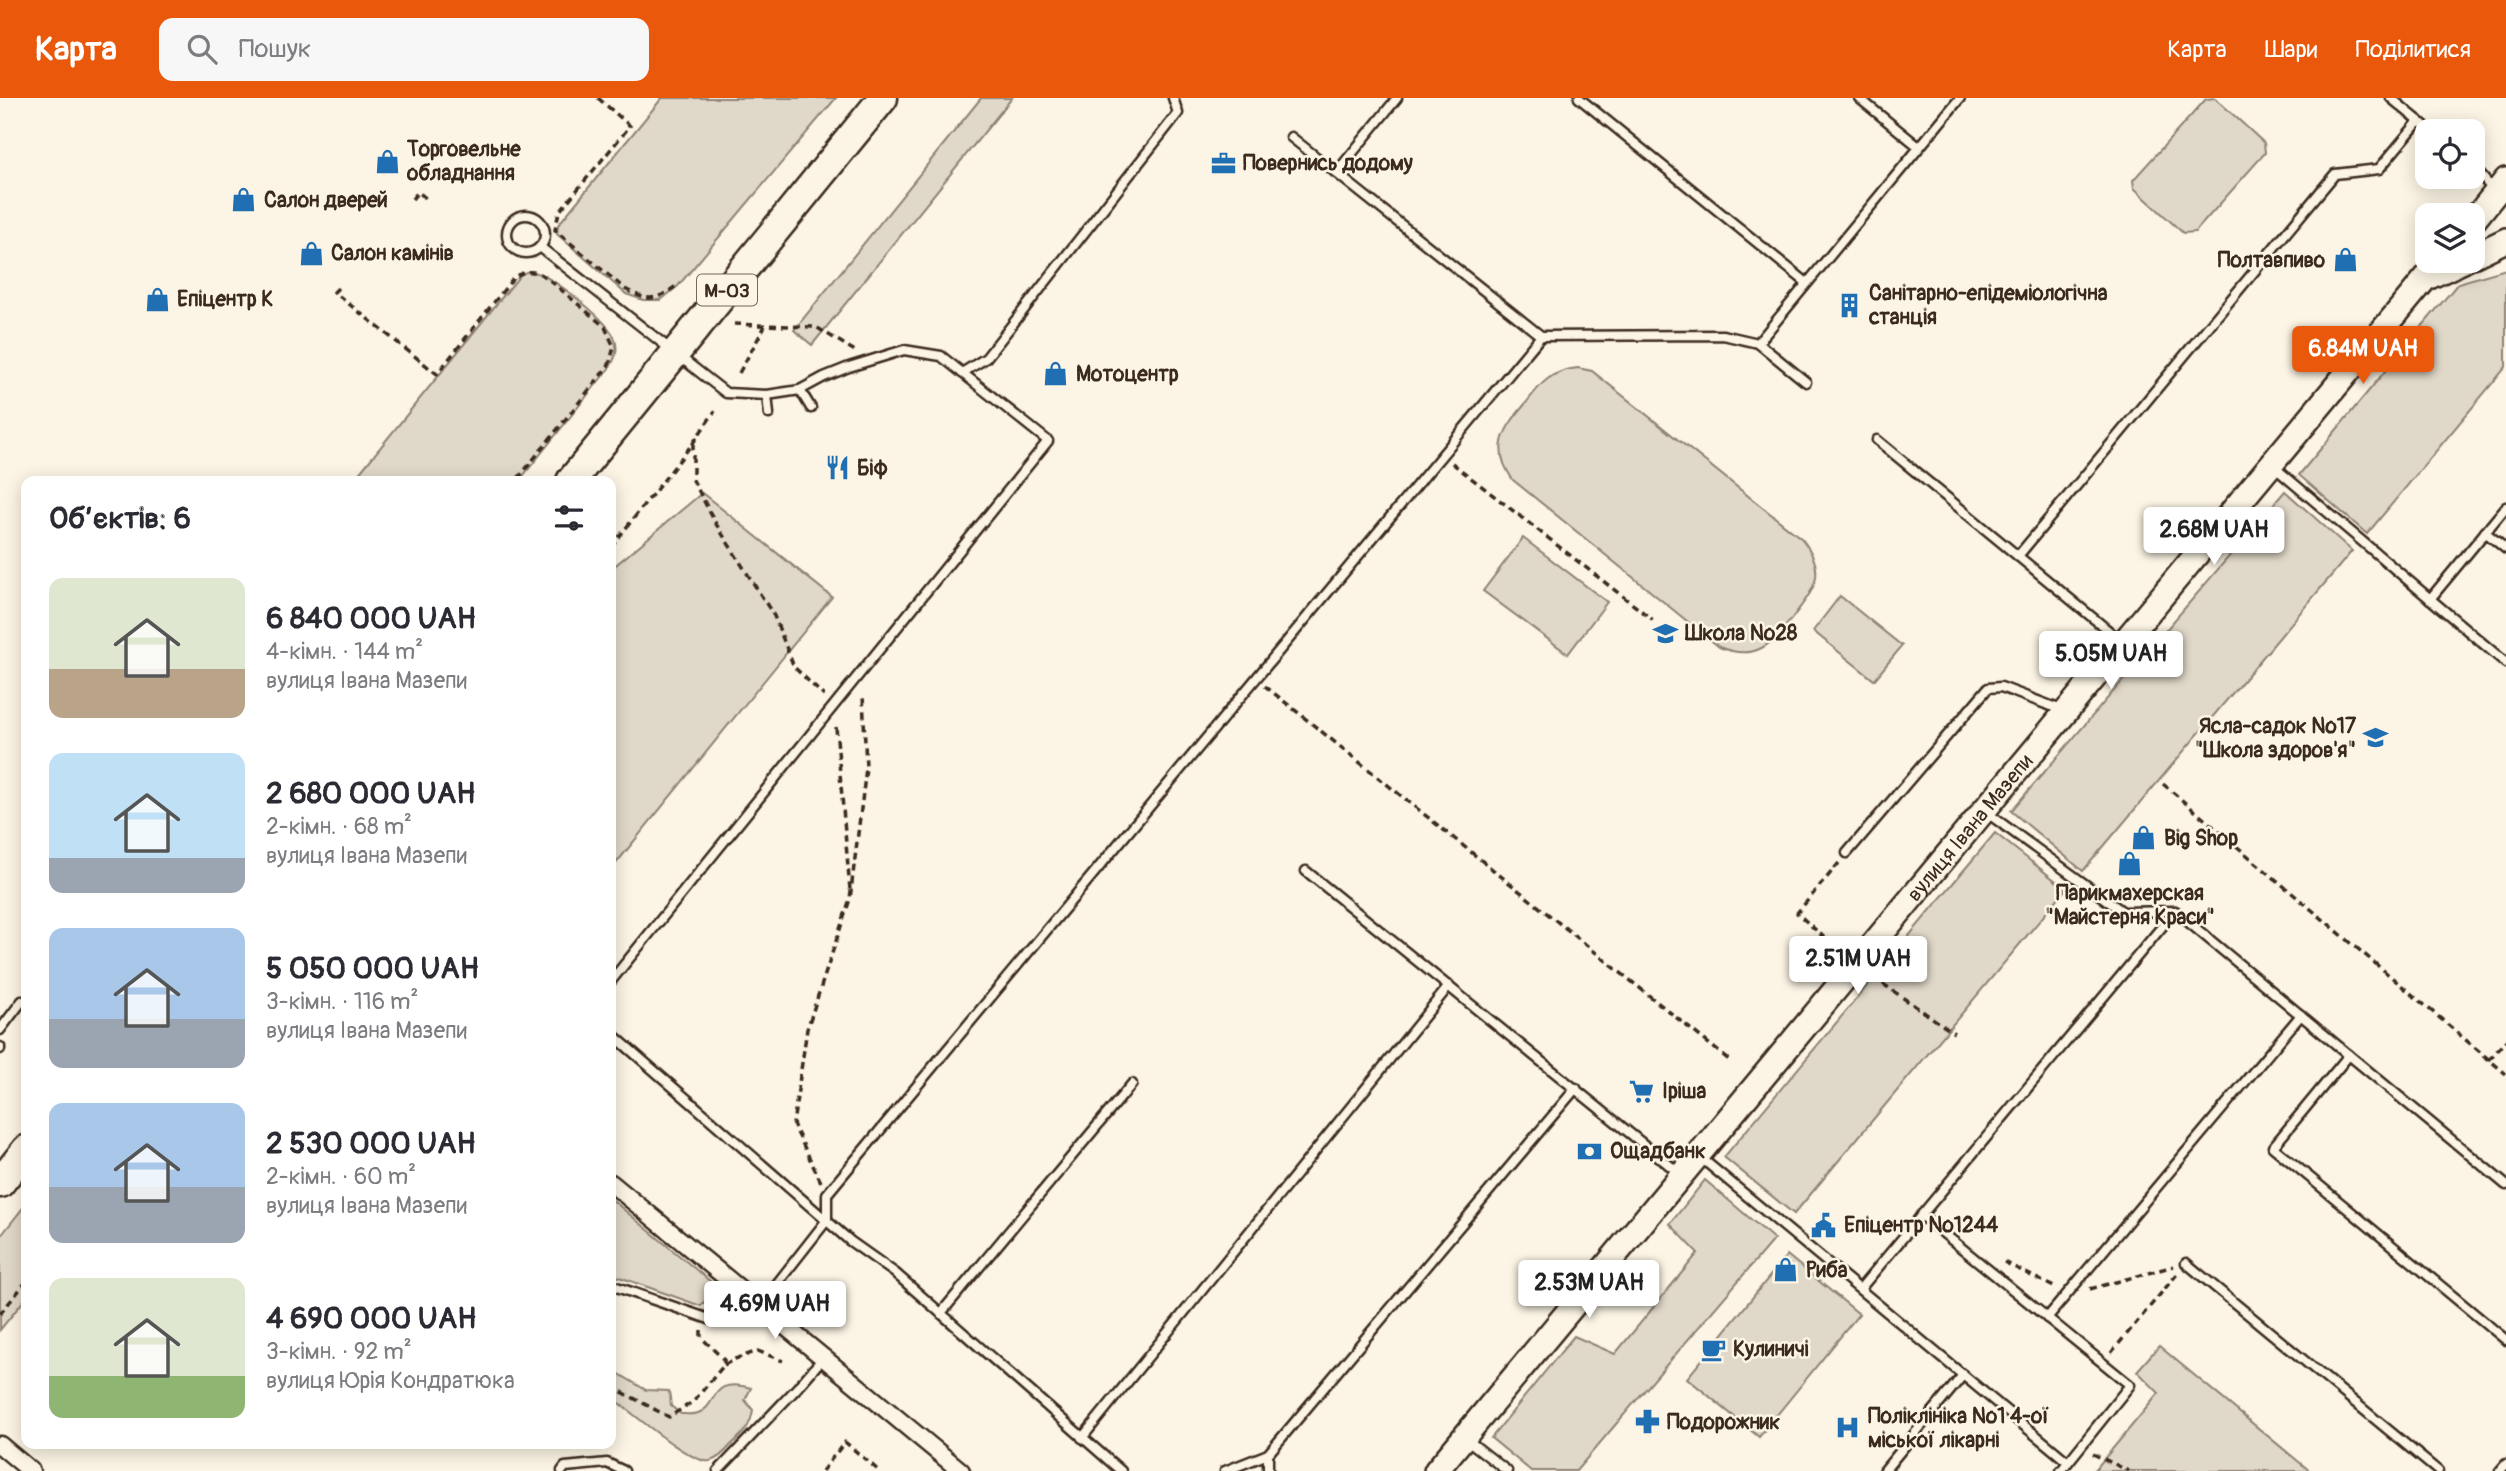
<!DOCTYPE html>
<html lang="uk">
<meta charset="utf-8">
<style>
:root{--surface:#fff;--page:#f7f7f7;--text:#2b2b33;--muted:#7c7c81;--accent:#ea580c}
body{margin:0;font-family:Pangolin,sans-serif;background:var(--page);color:var(--text);height:100vh;display:flex;flex-direction:column;font-size:26px;white-space:nowrap}
*{box-sizing:border-box;margin:0}
p{font-size:23px;color:var(--muted)}
.icon{flex:none;width:38px;height:38px;fill:none;stroke:currentColor;stroke-width:2;stroke-linecap:round;stroke-linejoin:round}
.map{position:relative;flex:1;overflow:hidden}
.side{position:absolute;left:21px;top:378px;width:595px;height:973px;display:flex;flex-direction:column;background:var(--surface);border-radius:14px;box-shadow:0 4px 18px #0003}
.side>*{flex:none}
.tools{position:absolute;left:2415px;top:21px;display:grid;gap:14px}
.tools a{display:grid;place-items:center;width:70px;height:70px;border-radius:14px;background:var(--surface);box-shadow:0 4px 18px #0003;font-size:35px}
.price{position:absolute;translate:-50% -60px;padding:0 16px;border-radius:7px;background:#fff;color:#222;font-size:23px;line-height:46px;filter:drop-shadow(0 2px 4px #0008)}
.price::after{content:'';position:absolute;left:50%;top:42px;width:21px;height:16px;margin-left:-10px;background:inherit;clip-path:polygon(0 0,100% 0,50% 100%)}
.price.current{background:var(--accent);color:#fff}
ul{padding:0;list-style:none}
li{display:flex;align-items:center;gap:21px;height:175px;padding:0 28px}
li span{display:grid;place-items:center;flex:none;width:196px;height:140px;border-radius:14px;color:#555}
li>.icon{margin-inline-start:auto}
span .icon{width:84px;height:84px;fill:#fffc;stroke-width:1}
li b{font-size:30px}
h2{display:flex;justify-content:space-between;align-items:center;height:84px;padding:0 28px;font-size:30px}
header{display:flex;align-items:center;gap:42px;box-sizing:border-box;height:98px;padding:0 35px;background:var(--accent);color:#fff}
header strong{font-size:33px}
nav{display:flex;gap:38px;margin-inline-start:auto;font-size:24px}
.search{width:490px;height:63px;background:var(--page);display:flex;align-items:center;gap:18px;box-sizing:border-box;padding:0 24px;border-radius:14px;color:var(--muted);font-size:26px}
.map>svg:first-child{display:block}
</style>
<header>
<strong>Карта</strong>
<div class="search"><svg class="icon" aria-label="search" viewBox="0 0 24 24"><circle cx="10" cy="10" r="6"/><path d="M15 15l6 6"/></svg>Пошук</div>
<nav><a>Карта</a><a>Шари</a><a>Поділитися</a></nav>
</header>
<div class="map">
<svg width="2506" height="1373" viewBox="0 0 2506 1373">
<rect width="100%" height="100%" fill="#fcf5e5"/>
<filter id="ink" filterUnits="userSpaceOnUse"><feTurbulence type="fractalNoise" baseFrequency=".0143" numOctaves="2"/><feDisplacementMap in="SourceGraphic" scale="14" xChannelSelector="R" yChannelSelector="G"/><feConvolveMatrix kernelMatrix="1 2 1 2 8 2 1 2 1" color-interpolation-filters="sRGB"/></filter>
<g filter="url(#ink)">
<g fill="#e0d8c8" stroke="#8e8173" stroke-width="2">
<polygon points="662,0 836,0 678,188 661,202 643,202 626,196 557,136 558,127"/>
<polygon points="981,0 1012,0 812,247 794,232"/>
<polygon points="2215,0 2264,45 2265,55 2195,134 2183,135 2134,90 2133,82 2206,1"/>
<polygon points="2506,171 2506,269 2367,436 2299,377 2458,185"/>
<path d="M529 173C548 174 606 220 614 239 619 251 616 259 610 269L519 383H353L521 176Z"/>
<path d="M1578 270 1592 273 1802 441C1828 474 1815 490 1793 519 1772 546 1756 564 1719 549L1513 382C1490 350 1504 331 1526 305 1541 285 1552 272 1578 270Z"/>
<polygon points="2285,393 2352,453 2083,773 2011,713"/>
<polygon points="702,395 832,499 614,768 611,766 611,471"/>
<polygon points="1523,440 1607,504 1568,556 1483,493"/>
<polygon points="1840,498 1902,548 1874,582 1813,533"/>
<polygon points="1995,735 2066,791 1794,1116 1724,1059"/>
<polygon points="1705,1082 1774,1141 1576,1373 1531,1373 1491,1340 1574,1238 1615,1256 1698,1155 1670,1126"/>
<polygon points="611,1101 717,1189 701,1208 611,1176"/>
<polygon points="26,1106 26,1200 0,1232 0,1139"/>
<polygon points="1787,1157 1859,1216 1759,1339 1687,1280"/>
<polygon points="2159,1248 2310,1373 2094,1373 2159,1295 2137,1273"/>
<path d="M611 1271 646 1292 669 1293 671 1308 681 1316C686 1316 693 1317 698 1315 719 1308 708 1278 751 1290L745 1302 753 1312C751 1328 743 1336 731 1347 726 1353 718 1361 710 1363 691 1367 628 1311 611 1299Z"/>
</g>
<g fill="none" stroke-linecap="round" stroke-linejoin="round">
<defs>
<g id="service">
<polyline points="1579,0 1807,185"/>
<polyline points="1859,0 1919,49"/>
<polyline points="2391,0 2431,33"/>
<polyline points="1291,39 1541,238"/>
<polyline points="2473,68 2493,92"/>
<polyline points="1336,75 1397,0"/>
<circle cx="526" cy="136" r="19"/>
<polyline points="540,149 726,295 767,297 800,292 824,279 849,269 904,252 941,258 1048,343 611,883"/>
<polyline points="1758,245 1806,284"/>
<polyline points="962,275 986,260 1178,15 1173,0"/>
<polyline points="800,292 811,310"/>
<polyline points="767,297 769,316"/>
<polyline points="1877,342 2121,543"/>
<polyline points="2273,368 2506,565"/>
<polyline points="2485,434 2506,451"/>
<polyline points="2018,458 2335,76 2379,71 2419,23"/>
<polyline points="2430,501 2506,409"/>
<polyline points="1986,714 2123,814 2175,813 2506,1087"/>
<polyline points="1847,755 1988,590 2001,589 2064,613"/>
<polyline points="1306,773 1679,1075"/>
<polyline points="0,932 22,903"/>
<polyline points="611,935 850,1143 895,1175 1121,1373"/>
<polyline points="0,949 0,951"/>
<polyline points="2349,957 2273,1049 2506,1242"/>
<polyline points="1700,1059 2068,1364"/>
<polyline points="1921,1117 2130,1287 2061,1373"/>
<polyline points="2186,1165 2438,1373"/>
<polyline points="611,1187 712,1222 739,1191"/>
<polyline points="1860,1191 2175,813"/>
<polyline points="761,1206 827,1122 827,1096 1541,238 1723,237 1758,245 1960,0"/>
<polyline points="941,1215 1132,986"/>
<polyline points="2047,1220 2301,917"/>
<polyline points="1082,1340 1449,888"/>
<polyline points="1465,1340 1507,1373"/>
<polyline points="1268,1356 1268,1373"/>
<polyline points="562,1373 565,1369 607,1365 624,1373"/>
<polyline points="718,1373 797,1290 823,1260"/>
<polyline points="1225,1373 1268,1356 1576,990"/>
<polyline points="1884,1373 1963,1277"/>
<polyline points="2500,1373 2506,1366"/>
</g>
<g id="minor">
<polyline points="611,1085 961,1373"/>
<polyline points="0,1347 31,1373"/>
</g>
<g id="secondary">
<polyline points="2473,123 2506,82"/>
<polyline points="2473,158 2506,142"/>
<polyline points="2429,179 2463,163"/>
<path id="s1" d="M1436 1373 2440 163"/>
</g>
<g id="trunk">
<polyline points="571,383 883,0"/>
<polyline points="0,1085 26,1052"/>
</g>
</defs>
<use href="#service" stroke="#3b2a1e" stroke-width="13"/>
<use href="#minor" stroke="#3b2a1e" stroke-width="21"/>
<use href="#secondary" stroke="#3b2a1e" stroke-width="28"/>
<use href="#trunk" stroke="#3b2a1e" stroke-width="33"/>
<g stroke="#3b2a1e" stroke-width="3.5" stroke-dasharray="7 5" stroke-linecap="butt">
<path d="M598 0 630 28 559 114 555 132 625 191C650 205 657 202 679 186"/>
<polyline points="412,101 418,94 428,102"/>
<path d="M338 190 334 194 437 276 514 179C526 172 534 172 546 179L605 229 614 249 609 267 516 383"/>
<polyline points="734,226 816,229 855,253"/>
<polyline points="739,275 765,228"/>
<polyline points="693,345 693,382 716,426 774,518 794,569 824,598"/>
<polyline points="1452,365 1653,522"/>
<polyline points="611,449 693,345 715,313"/>
<polyline points="1265,588 1729,962"/>
<polyline points="836,629 850,792"/>
<polyline points="2163,686 2506,976"/>
<polyline points="1839,765 1797,815 1839,853"/>
<polyline points="1873,879 1954,935"/>
<polyline points="2489,962 2506,942"/>
<polyline points="821,1084 793,1026 807,931 850,801 866,670 863,596"/>
<polyline points="2004,1164 2054,1189"/>
<polyline points="2090,1191 2174,1168"/>
<polyline points="0,1216 26,1184"/>
<polyline points="2111,1255 2178,1175"/>
<polyline points="724,1267 735,1261 758,1253 783,1263"/>
<polyline points="611,1288 669,1319 694,1303 724,1267 724,1262 701,1239 701,1232"/>
<polyline points="2093,1356 2129,1373"/>
<polyline points="822,1373 845,1344 879,1373"/>
</g>
<use href="#service" stroke="#fcf5e5" stroke-width="8"/>
<use href="#minor" stroke="#fcf5e5" stroke-width="16"/>
<use href="#secondary" stroke="#fcf5e5" stroke-width="23"/>
<use href="#trunk" stroke="#fcf5e5" stroke-width="28"/>
</g>
</g>
<defs>
<symbol id="shop-bare" viewBox="-9 -9 18 18"><path d="M-5-2.5h2.3a2.7 3.5 0 0 1 5.4 0H5L5.5 6h-11ZM-1.5-2.5h3a1.5 2.3 0 0 0-3 0Z" fill="#1f6fb2" stroke="#fcf5e5" stroke-width="2.5" paint-order="stroke"/></symbol>
<symbol id="office-bare" viewBox="-9 -9 18 18"><path d="M-6-3h4V-5.5h4V-3h4V5H-6ZM-1-4.5V-3h2v-1.5ZM-6 0V1H6V0Z" fill="#1f6fb2" stroke="#fcf5e5" stroke-width="2.5" paint-order="stroke"/></symbol>
<symbol id="building-bare" viewBox="-9 -9 18 18"><path d="M-4-6H4V6H1V3H-1V6H-4ZM-2.5-4.3h1.7v1.8h-1.7ZM.8-4.3h1.7v1.8H.8ZM-2.5-1h1.7V.8h-1.7ZM.8-1h1.7V.8H.8Z" fill="#1f6fb2" stroke="#fcf5e5" stroke-width="2.5" paint-order="stroke"/></symbol>
<symbol id="restaurant-bare" viewBox="-9 -9 18 18"><path d="M-5-6h1v4h1v-4h1v4h1v-4h1v5L-1.5 .5V6h-2V.5L-5-1ZM5-6V6H3V1.5H1.5Q1.5-4 5-6Z" fill="#1f6fb2" stroke="#fcf5e5" stroke-width="2.5" paint-order="stroke"/></symbol>
<symbol id="school-bare" viewBox="-9 -9 18 18"><path d="M0-5L7-2L0 1L-7-2ZM-4 1L0 2.5L4 1V4Q0 6-4 4Z" fill="#1f6fb2" stroke="#fcf5e5" stroke-width="2.5" paint-order="stroke"/></symbol>
<symbol id="supermarket-bare" viewBox="-9 -9 18 18"><path d="M-6-5.5h2.5l.6 2H6L4.5 2H-2.5L-4.4-4H-6ZM-1.5 3.2a1.3 1.3 0 1 0 .1 0ZM3 3.2a1.3 1.3 0 1 0 .1 0Z" fill="#1f6fb2" stroke="#fcf5e5" stroke-width="2.5" paint-order="stroke"/></symbol>
<symbol id="bank-bare" viewBox="-9 -9 18 18"><path d="M-6-4H6V4H-6ZM0-2.3a2.3 2.3 0 1 0 0 4.6a2.3 2.3 0 1 0 0-4.6Z" fill="#1f6fb2" stroke="#fcf5e5" stroke-width="2.5" paint-order="stroke"/></symbol>
<symbol id="civic-bare" viewBox="-9 -9 18 18"><path d="M-.6-6.5H3V-4.5H.6V-3L4-1V1h2V6H-6V1h2V-1L-.6-3ZM-1.2 2.5V6h2.4V2.5Z" fill="#1f6fb2" stroke="#fcf5e5" stroke-width="2.5" paint-order="stroke"/></symbol>
<symbol id="cafe-bare" viewBox="-9 -9 18 18"><path d="M-5.5-4.5H6V0H3Q3 3.5 0 3.5H-2.5Q-5.5 3.5-5.5 0ZM3-3.2v2h1.7v-2ZM-6 4.5H4V6H-6Z" fill="#1f6fb2" stroke="#fcf5e5" stroke-width="2.5" paint-order="stroke"/></symbol>
<symbol id="pharmacy-bare" viewBox="-9 -9 18 18"><path d="M-2-6h4v4h4v4h-4v4h-4v-4h-4v-4h4Z" fill="#1f6fb2" stroke="#fcf5e5" stroke-width="2.5" paint-order="stroke"/></symbol>
<symbol id="hospital-bare" viewBox="-9 -9 18 18"><path d="M-5-5h3v3.5h4V-5h3V5h-3V1.5h-4V5h-3Z" fill="#1f6fb2" stroke="#fcf5e5" stroke-width="2.5" paint-order="stroke"/></symbol>
</defs>
<g fill-rule="evenodd">
<use href="#shop-bare" x="370" y="46" width="35" height="35"/>
<use href="#office-bare" x="1206" y="48" width="35" height="35"/>
<use href="#shop-bare" x="226" y="84" width="35" height="35"/>
<use href="#shop-bare" x="294" y="138" width="35" height="35"/>
<use href="#shop-bare" x="2328" y="144" width="35" height="35"/>
<use href="#shop-bare" x="140" y="184" width="35" height="35"/>
<use href="#building-bare" x="1832" y="190" width="35" height="35"/>
<use href="#shop-bare" x="1038" y="258" width="35" height="35"/>
<use href="#restaurant-bare" x="820" y="352" width="35" height="35"/>
<use href="#school-bare" x="1648" y="518" width="35" height="35"/>
<use href="#school-bare" x="2358" y="622" width="35" height="35"/>
<use href="#shop-bare" x="2126" y="722" width="35" height="35"/>
<use href="#shop-bare" x="2112" y="748" width="35" height="35"/>
<use href="#supermarket-bare" x="1624" y="976" width="35" height="35"/>
<use href="#bank-bare" x="1572" y="1036" width="35" height="35"/>
<use href="#civic-bare" x="1806" y="1110" width="35" height="35"/>
<use href="#shop-bare" x="1768" y="1154" width="35" height="35"/>
<use href="#cafe-bare" x="1696" y="1234" width="35" height="35"/>
<use href="#pharmacy-bare" x="1630" y="1306" width="35" height="35"/>
<use href="#hospital-bare" x="1830" y="1312" width="35" height="35"/>
</g>
<g text-anchor="middle" stroke-width="5" stroke-linejoin="round" paint-order="stroke">
<rect fill="#fcf5e5" stroke="#75675a" stroke-width="2" x="697" y="176.5" width="60" height="31" rx="5"/>
<g font-size="19" font-weight="bold" fill="#3b2a1e">
<text x="727" y="199">М-03</text>
</g>
<g font-size="21" font-weight="bold" fill="#3b2a1e" stroke="#fcf5e5" text-anchor="start">
<text x="407" y="58">Торговельне<tspan x="407" dy="24">обладнання</tspan></text>
<text x="1243" y="72">Повернись додому</text>
<text x="264" y="109">Салон дверей</text>
<text x="331" y="162">Салон камінів</text>
<text x="2325" y="169" text-anchor="end">Полтавпиво</text>
<text x="1869" y="202">Санітарно-епідеміологічна<tspan x="1869" dy="24">станція</tspan></text>
<text x="177" y="208">Епіцентр К</text>
<text x="1076" y="283">Мотоцентр</text>
<text x="857" y="377">Біф</text>
<text x="1685" y="542">Школа №28</text>
<text x="2356" y="635" text-anchor="end">Ясла-садок №17<tspan x="2356" dy="24">"Школа здоров'я"</tspan></text>
<text x="2164" y="747">Big Shop</text>
<text x="2130" y="802" text-anchor="middle">Парикмахерская<tspan x="2130" dy="24">"Майстерня Краси"</tspan></text>
<text x="1662" y="1000">Іріша</text>
<text x="1610" y="1060">Ощадбанк</text>
<text x="1844" y="1134">Епіцентр №1244</text>
<text x="1806" y="1179">Риба</text>
<text x="1733" y="1258">Кулиничі</text>
<text x="1868" y="1325">Поліклініка №1 4-ої<tspan x="1868" dy="24">міської лікарні</tspan></text>
<text x="1667" y="1331">Подорожник</text>
</g>
<g font-size="21" fill="#3b2a1e" stroke="#fcf5e5">
<text dy="7" stroke="none"><textPath href="#s1" startOffset="836">вулиця Івана Мазепи</textPath></text>
</g>
</g>
</svg>
<div class="tools">
<a><svg class="icon" aria-label="locate" viewBox="0 0 24 24"><circle cx="12" cy="12" r="6"/><path d="M12 2v4M12 18v4M2 12h4M18 12h4"/></svg></a>
<a><svg class="icon" aria-label="layers" viewBox="0 0 24 24"><path d="M12 4l9 5-9 5-9-5zM3 14l9 5 9-5"/></svg></a>
</div>
<b class="price current" style="left:2363px;top:288px">6.84M UAH</b>
<b class="price" style="left:2214px;top:469px">2.68M UAH</b>
<b class="price" style="left:2111px;top:593px">5.05M UAH</b>
<b class="price" style="left:1858px;top:898px">2.51M UAH</b>
<b class="price" style="left:1589px;top:1222px">2.53M UAH</b>
<b class="price" style="left:775px;top:1243px">4.69M UAH</b>
<section class="side">
<h2>Об’єктів: 6<svg class="icon" aria-label="filters" viewBox="0 0 24 24"><path d="M4 7h16M4 17h16"/><circle cx="9" cy="7" r="2"/><circle cx="15" cy="17" r="2"/></svg></h2>
<ul>
<li><span style="background:linear-gradient(#dfe7d0 65%,#b9a48a 0)"><svg class="icon" aria-label="home" viewBox="0 0 24 24"><path d="M3 11l9-7 9 7M6 9v11h12V9"/></svg></span><div><b>6 840 000 UAH</b><p>4-кімн. · 144 m²</p><p>вулиця Івана Мазепи</p></div></li>
<li><span style="background:linear-gradient(#bfe0f5 75%,#9aa5b1 0)"><svg class="icon" aria-label="home" viewBox="0 0 24 24"><path d="M3 11l9-7 9 7M6 9v11h12V9"/></svg></span><div><b>2 680 000 UAH</b><p>2-кімн. · 68 m²</p><p>вулиця Івана Мазепи</p></div></li>
<li><span style="background:linear-gradient(#a9c7e8 65%,#9aa5b1 0)"><svg class="icon" aria-label="home" viewBox="0 0 24 24"><path d="M3 11l9-7 9 7M6 9v11h12V9"/></svg></span><div><b>5 050 000 UAH</b><p>3-кімн. · 116 m²</p><p>вулиця Івана Мазепи</p></div></li>
<li><span style="background:linear-gradient(#a9c7e8 60%,#9aa5b1 0)"><svg class="icon" aria-label="home" viewBox="0 0 24 24"><path d="M3 11l9-7 9 7M6 9v11h12V9"/></svg></span><div><b>2 530 000 UAH</b><p>2-кімн. · 60 m²</p><p>вулиця Івана Мазепи</p></div></li>
<li><span style="background:linear-gradient(#dfe7d0 70%,#8fb573 0)"><svg class="icon" aria-label="home" viewBox="0 0 24 24"><path d="M3 11l9-7 9 7M6 9v11h12V9"/></svg></span><div><b>4 690 000 UAH</b><p>3-кімн. · 92 m²</p><p>вулиця Юрія Кондратюка</p></div></li>
</ul>
</section>
</div>
